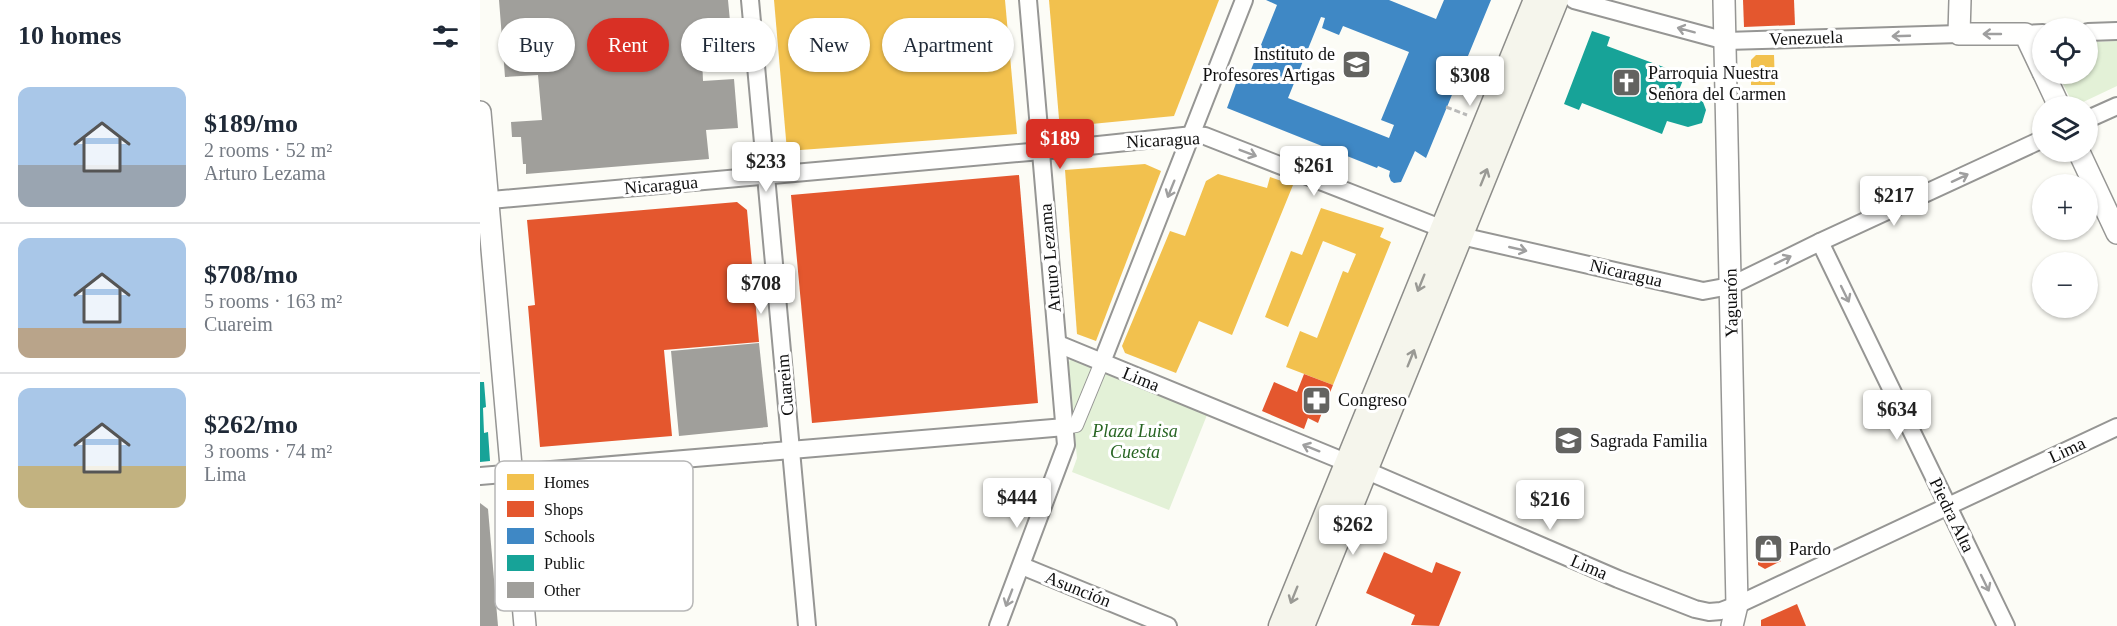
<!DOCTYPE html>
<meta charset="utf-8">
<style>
:root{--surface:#fff;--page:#f2f2f3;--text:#1f2937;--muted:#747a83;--line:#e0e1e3;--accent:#d93025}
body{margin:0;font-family:Georgia,serif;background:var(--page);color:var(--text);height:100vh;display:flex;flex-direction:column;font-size:22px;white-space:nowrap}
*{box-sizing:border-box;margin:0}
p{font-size:20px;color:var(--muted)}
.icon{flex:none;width:33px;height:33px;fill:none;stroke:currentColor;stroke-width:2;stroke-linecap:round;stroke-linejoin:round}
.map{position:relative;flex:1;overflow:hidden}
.details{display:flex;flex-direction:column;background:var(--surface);width:480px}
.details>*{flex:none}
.top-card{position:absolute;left:18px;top:18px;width:570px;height:54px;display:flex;gap:12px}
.tools{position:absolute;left:1552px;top:18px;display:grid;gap:12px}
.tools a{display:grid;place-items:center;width:66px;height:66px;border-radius:50%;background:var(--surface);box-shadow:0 2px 4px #0004;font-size:30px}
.price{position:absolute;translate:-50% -51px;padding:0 14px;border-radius:6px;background:#fff;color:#222;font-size:20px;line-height:39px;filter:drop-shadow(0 2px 3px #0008)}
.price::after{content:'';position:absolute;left:50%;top:36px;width:18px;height:14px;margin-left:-9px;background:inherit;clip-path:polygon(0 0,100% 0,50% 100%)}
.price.selected{background:var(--accent);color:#fff}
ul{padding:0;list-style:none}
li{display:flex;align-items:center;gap:18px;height:150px;padding:0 18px}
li+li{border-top:2px solid var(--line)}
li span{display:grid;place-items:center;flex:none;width:168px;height:120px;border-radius:12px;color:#555}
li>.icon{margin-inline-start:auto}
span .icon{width:72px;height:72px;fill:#fffc;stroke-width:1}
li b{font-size:26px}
h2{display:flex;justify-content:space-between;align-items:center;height:72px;padding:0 18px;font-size:26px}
.chip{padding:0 21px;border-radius:27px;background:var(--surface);box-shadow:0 2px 4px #0004;font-size:21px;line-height:54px}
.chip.selected{background:var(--accent);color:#fff}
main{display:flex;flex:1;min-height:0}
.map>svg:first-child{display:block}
</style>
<main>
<section class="details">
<h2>10 homes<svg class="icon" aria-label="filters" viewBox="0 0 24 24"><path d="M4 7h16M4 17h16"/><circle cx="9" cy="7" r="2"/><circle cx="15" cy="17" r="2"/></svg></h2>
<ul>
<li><span style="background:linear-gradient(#a9c7e8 65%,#9aa5b1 0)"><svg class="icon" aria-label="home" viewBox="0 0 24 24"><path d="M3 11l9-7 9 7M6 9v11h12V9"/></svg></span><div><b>$189/mo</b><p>2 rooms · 52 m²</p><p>Arturo Lezama</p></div></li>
<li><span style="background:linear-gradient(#a9c7e8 75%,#b9a48a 0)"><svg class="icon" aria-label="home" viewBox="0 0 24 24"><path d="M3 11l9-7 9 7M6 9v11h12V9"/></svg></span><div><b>$708/mo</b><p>5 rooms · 163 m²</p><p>Cuareim</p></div></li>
<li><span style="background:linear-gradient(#a9c7e8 65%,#c2b280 0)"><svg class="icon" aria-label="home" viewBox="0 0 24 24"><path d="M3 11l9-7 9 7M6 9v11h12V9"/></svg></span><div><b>$262/mo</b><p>3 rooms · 74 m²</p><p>Lima</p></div></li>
</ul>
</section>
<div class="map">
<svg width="1637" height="626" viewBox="0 0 1637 626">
<rect width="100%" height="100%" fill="#fcfcf6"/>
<g fill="#e3f1d7">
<polygon points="1637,41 1637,86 1599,104 1592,102 1578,74 1608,74 1608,42"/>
<polygon points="594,359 727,415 689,510 592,472 597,458 588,364 590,360"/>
</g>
<g fill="#f2c14e">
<polygon points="294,0 525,0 537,134 307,151"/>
<polygon points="569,0 739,0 694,116 591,126 579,119"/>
<polygon points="1276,55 1294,55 1295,85 1271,85 1271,60"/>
<polygon points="665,164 681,171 616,341 597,334 585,170"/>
<polygon points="738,174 787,188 790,177 813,185 752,335 719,321 696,373 645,353 642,346 690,231 705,236 726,181"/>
<polygon points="841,208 904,228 900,237 911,242 853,385 806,367 820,331 837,338 863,271 868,273 876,254 843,241 808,327 785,317 811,251 822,255"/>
</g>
<g fill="#e4572e">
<polygon points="1263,0 1314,0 1315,25 1264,27"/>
<polygon points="539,175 558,403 332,423 311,195"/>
<polygon points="257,202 267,210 279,342 184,350 192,436 60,447 48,306 55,305 47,220"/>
<polygon points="824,374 853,385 838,423 828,418 824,429 782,411 794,382 817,392"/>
<polygon points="1294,535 1301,561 1285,569 1278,565 1278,538"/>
<polygon points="904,552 952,573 956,562 981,572 959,626 931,625 935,615 886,593"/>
<polygon points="1317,604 1326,626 1281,626 1281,620"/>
</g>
<path fill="#3f88c5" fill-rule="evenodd" d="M786 0H909L956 19 964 0H1011L946 158 935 151 921 182 914 183 911 181 909 176 910 171 898 166 897 168 747 108 758 78 766 82 797 5ZM841 17 845 18 842 28 859 35 863 26 929 52 901 120 914 125 909 138 808 98Z"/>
<g fill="#17a398">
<polygon points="1112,31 1130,37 1127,46 1205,75 1199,90 1214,96 1223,102 1226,110 1222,123 1208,127 1187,121 1182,134 1102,103 1099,110 1084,104"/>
<polygon points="0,382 4,382 6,407 3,408 4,433 8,432 10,461 0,462"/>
</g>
<g fill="#a09f9b">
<polygon points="19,0 248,0 253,53 222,56 223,81 254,79 258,128 226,130 229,159 46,174 46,164 43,164 41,137 32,137 31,122 62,120 58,75 25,77"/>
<polygon points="279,343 288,427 199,436 191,351"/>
<polygon points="0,503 8,509 18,626 0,626"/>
</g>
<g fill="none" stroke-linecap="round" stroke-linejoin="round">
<defs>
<polyline id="pedestrian" points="585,427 596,425 622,362"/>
<g id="minor">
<polyline points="270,0 327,626"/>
<polyline points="1094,0 1246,41 1479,34"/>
<polyline points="1608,32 1637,31"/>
<polyline points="1545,34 1563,33"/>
<polyline points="1608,119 1637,106"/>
<polyline points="0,201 561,151 713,135 725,136 981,236 1223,291 1250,286 1340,242 1563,139"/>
<polyline points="1340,242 1526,626"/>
<polyline points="578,344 885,470 1138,579 1215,609 1229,612 1241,611 1257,605 1637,427"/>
<polyline points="622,362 764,0"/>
<polyline points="0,476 585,427"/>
<polyline points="542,566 688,626"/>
<polyline points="518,626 586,445 548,0"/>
</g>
<g id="tertiary">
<polyline points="1244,0 1257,605 1252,626"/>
<polyline points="1480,0 1479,34 1545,34 1563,72"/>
<polyline points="1564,74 1579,106"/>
<polyline points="0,112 45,626"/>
<polyline points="1599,152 1637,233"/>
</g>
<g id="secondary">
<polyline points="801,626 1056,0"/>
<polyline points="822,626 1076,0"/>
</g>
</defs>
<use href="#pedestrian" stroke="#969694" stroke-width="16"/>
<use href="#minor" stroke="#969694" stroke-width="20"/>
<use href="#tertiary" stroke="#969694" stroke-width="24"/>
<use href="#secondary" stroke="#8d8d8a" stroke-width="27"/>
<polyline stroke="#b9b9b8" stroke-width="3" stroke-dasharray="6 3" stroke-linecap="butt" points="966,107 987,115"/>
<use href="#pedestrian" stroke="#fffffe" stroke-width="14"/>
<use href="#minor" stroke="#fffffe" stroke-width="16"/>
<use href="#tertiary" stroke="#fffffe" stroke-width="21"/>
<use href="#secondary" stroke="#f5f5ec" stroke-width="24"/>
</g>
<defs><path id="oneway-shaft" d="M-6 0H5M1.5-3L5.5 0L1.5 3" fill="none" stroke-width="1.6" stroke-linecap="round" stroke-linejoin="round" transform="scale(1.5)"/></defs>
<g stroke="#9f9f9f">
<use href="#oneway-shaft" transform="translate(1206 30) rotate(-165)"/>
<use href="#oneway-shaft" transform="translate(1512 34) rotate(180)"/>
<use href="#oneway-shaft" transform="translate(1421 36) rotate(178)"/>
<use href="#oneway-shaft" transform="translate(768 153) rotate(21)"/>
<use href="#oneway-shaft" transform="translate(1480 178) rotate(-25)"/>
<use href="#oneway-shaft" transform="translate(691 189) rotate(112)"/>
<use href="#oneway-shaft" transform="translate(1038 249) rotate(13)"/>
<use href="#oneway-shaft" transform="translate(1303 260) rotate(-26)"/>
<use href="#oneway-shaft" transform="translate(1365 294) rotate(64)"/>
<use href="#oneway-shaft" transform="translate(831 448) rotate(-158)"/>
<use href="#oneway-shaft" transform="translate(1505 583) rotate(64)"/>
<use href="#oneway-shaft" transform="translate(529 598) rotate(111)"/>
</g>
<g stroke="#999994">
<use href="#oneway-shaft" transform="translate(1004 177) rotate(-68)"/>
<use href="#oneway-shaft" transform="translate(941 283) rotate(112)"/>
<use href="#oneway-shaft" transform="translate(931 358) rotate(-68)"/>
<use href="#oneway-shaft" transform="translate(814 595) rotate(112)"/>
</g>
<defs>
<symbol id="university-square" viewBox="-11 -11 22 22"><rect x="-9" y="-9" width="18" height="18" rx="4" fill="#636360" stroke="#fff"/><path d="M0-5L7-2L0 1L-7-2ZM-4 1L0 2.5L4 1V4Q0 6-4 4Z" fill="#fff"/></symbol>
<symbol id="church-square" viewBox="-11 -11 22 22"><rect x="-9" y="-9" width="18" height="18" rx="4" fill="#636360" stroke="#fff"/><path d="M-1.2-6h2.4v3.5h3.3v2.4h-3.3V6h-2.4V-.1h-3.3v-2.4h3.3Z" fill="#fff"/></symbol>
<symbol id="pharmacy-square" viewBox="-11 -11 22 22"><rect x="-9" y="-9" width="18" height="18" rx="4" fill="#636360" stroke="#fff"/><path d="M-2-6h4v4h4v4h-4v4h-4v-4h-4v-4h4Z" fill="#fff"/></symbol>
<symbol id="school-square" viewBox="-11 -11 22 22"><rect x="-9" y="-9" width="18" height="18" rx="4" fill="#636360" stroke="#fff"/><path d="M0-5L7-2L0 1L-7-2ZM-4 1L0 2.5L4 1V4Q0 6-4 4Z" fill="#fff"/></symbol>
<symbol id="shop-square" viewBox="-11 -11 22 22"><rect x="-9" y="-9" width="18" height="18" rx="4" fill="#636360" stroke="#fff"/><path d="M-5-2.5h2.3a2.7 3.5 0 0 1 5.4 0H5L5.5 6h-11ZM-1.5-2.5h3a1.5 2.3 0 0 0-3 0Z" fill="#fff"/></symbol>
</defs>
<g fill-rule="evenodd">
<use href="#university-square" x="860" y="48" width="33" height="33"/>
<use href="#church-square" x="1130" y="66" width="33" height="33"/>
<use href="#pharmacy-square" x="820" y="384" width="33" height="33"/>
<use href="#school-square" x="1072" y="424" width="33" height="33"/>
<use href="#shop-square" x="1272" y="532" width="33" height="33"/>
</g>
<g text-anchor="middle" stroke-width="6" stroke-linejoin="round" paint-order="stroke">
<g font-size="18" fill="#101010" stroke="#fff">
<text transform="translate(1326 38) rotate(-2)" y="6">Venezuela</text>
<text transform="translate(683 140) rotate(-3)" y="6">Nicaragua</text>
<text transform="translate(181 185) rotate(-5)" y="6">Nicaragua</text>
<text transform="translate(570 258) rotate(-95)" y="6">Arturo Lezama</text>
<text transform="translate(1146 273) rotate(13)" y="6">Nicaragua</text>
<text transform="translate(1251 303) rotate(-91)" y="6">Yaguarón</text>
<text transform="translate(661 379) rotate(22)" y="6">Lima</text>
<text transform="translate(305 385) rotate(-95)" y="6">Cuareim</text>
<text transform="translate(1587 450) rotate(-25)" y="6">Lima</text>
<text transform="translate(1472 515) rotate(64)" y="6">Piedra Alta</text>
<text transform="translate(1109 567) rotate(23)" y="6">Lima</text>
<text transform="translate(598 589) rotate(22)" y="6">Asunción</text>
</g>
<g font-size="18" fill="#101010" stroke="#fff" text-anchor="start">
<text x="855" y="60" text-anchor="end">Instituto de<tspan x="855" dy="21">Profesores Artigas</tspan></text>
<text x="1168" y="79">Parroquia Nuestra<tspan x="1168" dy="21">Señora del Carmen</tspan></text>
<text x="858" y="406">Congreso</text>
<text x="1110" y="447">Sagrada Familia</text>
<text x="1309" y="555">Pardo</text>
</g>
<g font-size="18" font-style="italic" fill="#286523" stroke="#fff">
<text x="655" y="437">Plaza Luisa<tspan x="655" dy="21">Cuesta</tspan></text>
</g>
</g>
<rect x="15" y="461" width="198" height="150" rx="9" fill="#fff" stroke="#b7b7b7" stroke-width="1.5"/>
<rect x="27" y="474" width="27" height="16" fill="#f2c14e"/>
<rect x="27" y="501" width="27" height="16" fill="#e4572e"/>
<rect x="27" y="528" width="27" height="16" fill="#3f88c5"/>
<rect x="27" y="555" width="27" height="16" fill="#17a398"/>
<rect x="27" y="582" width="27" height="16" fill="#a09f9b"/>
<g font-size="16" fill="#101010">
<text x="64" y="488">Homes</text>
<text x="64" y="515">Shops</text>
<text x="64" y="542">Schools</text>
<text x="64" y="569">Public</text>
<text x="64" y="596">Other</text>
</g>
</svg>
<div class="tools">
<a><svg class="icon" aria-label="locate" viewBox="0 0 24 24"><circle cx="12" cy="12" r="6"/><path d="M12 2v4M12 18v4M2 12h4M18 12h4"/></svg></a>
<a><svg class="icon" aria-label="layers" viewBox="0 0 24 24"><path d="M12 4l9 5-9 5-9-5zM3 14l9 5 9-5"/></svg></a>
<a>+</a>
<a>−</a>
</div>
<b class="price" style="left:990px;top:107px">$308</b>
<b class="price selected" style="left:580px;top:170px">$189</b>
<b class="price" style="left:286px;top:193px">$233</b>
<b class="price" style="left:834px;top:197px">$261</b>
<b class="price" style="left:1414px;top:227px">$217</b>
<b class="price" style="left:281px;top:315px">$708</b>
<b class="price" style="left:1417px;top:441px">$634</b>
<b class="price" style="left:537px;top:529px">$444</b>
<b class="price" style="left:1070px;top:531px">$216</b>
<b class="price" style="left:873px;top:556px">$262</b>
<div class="top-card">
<a class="chip">Buy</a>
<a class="chip selected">Rent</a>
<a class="chip">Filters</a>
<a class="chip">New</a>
<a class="chip">Apartment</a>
</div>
</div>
</main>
